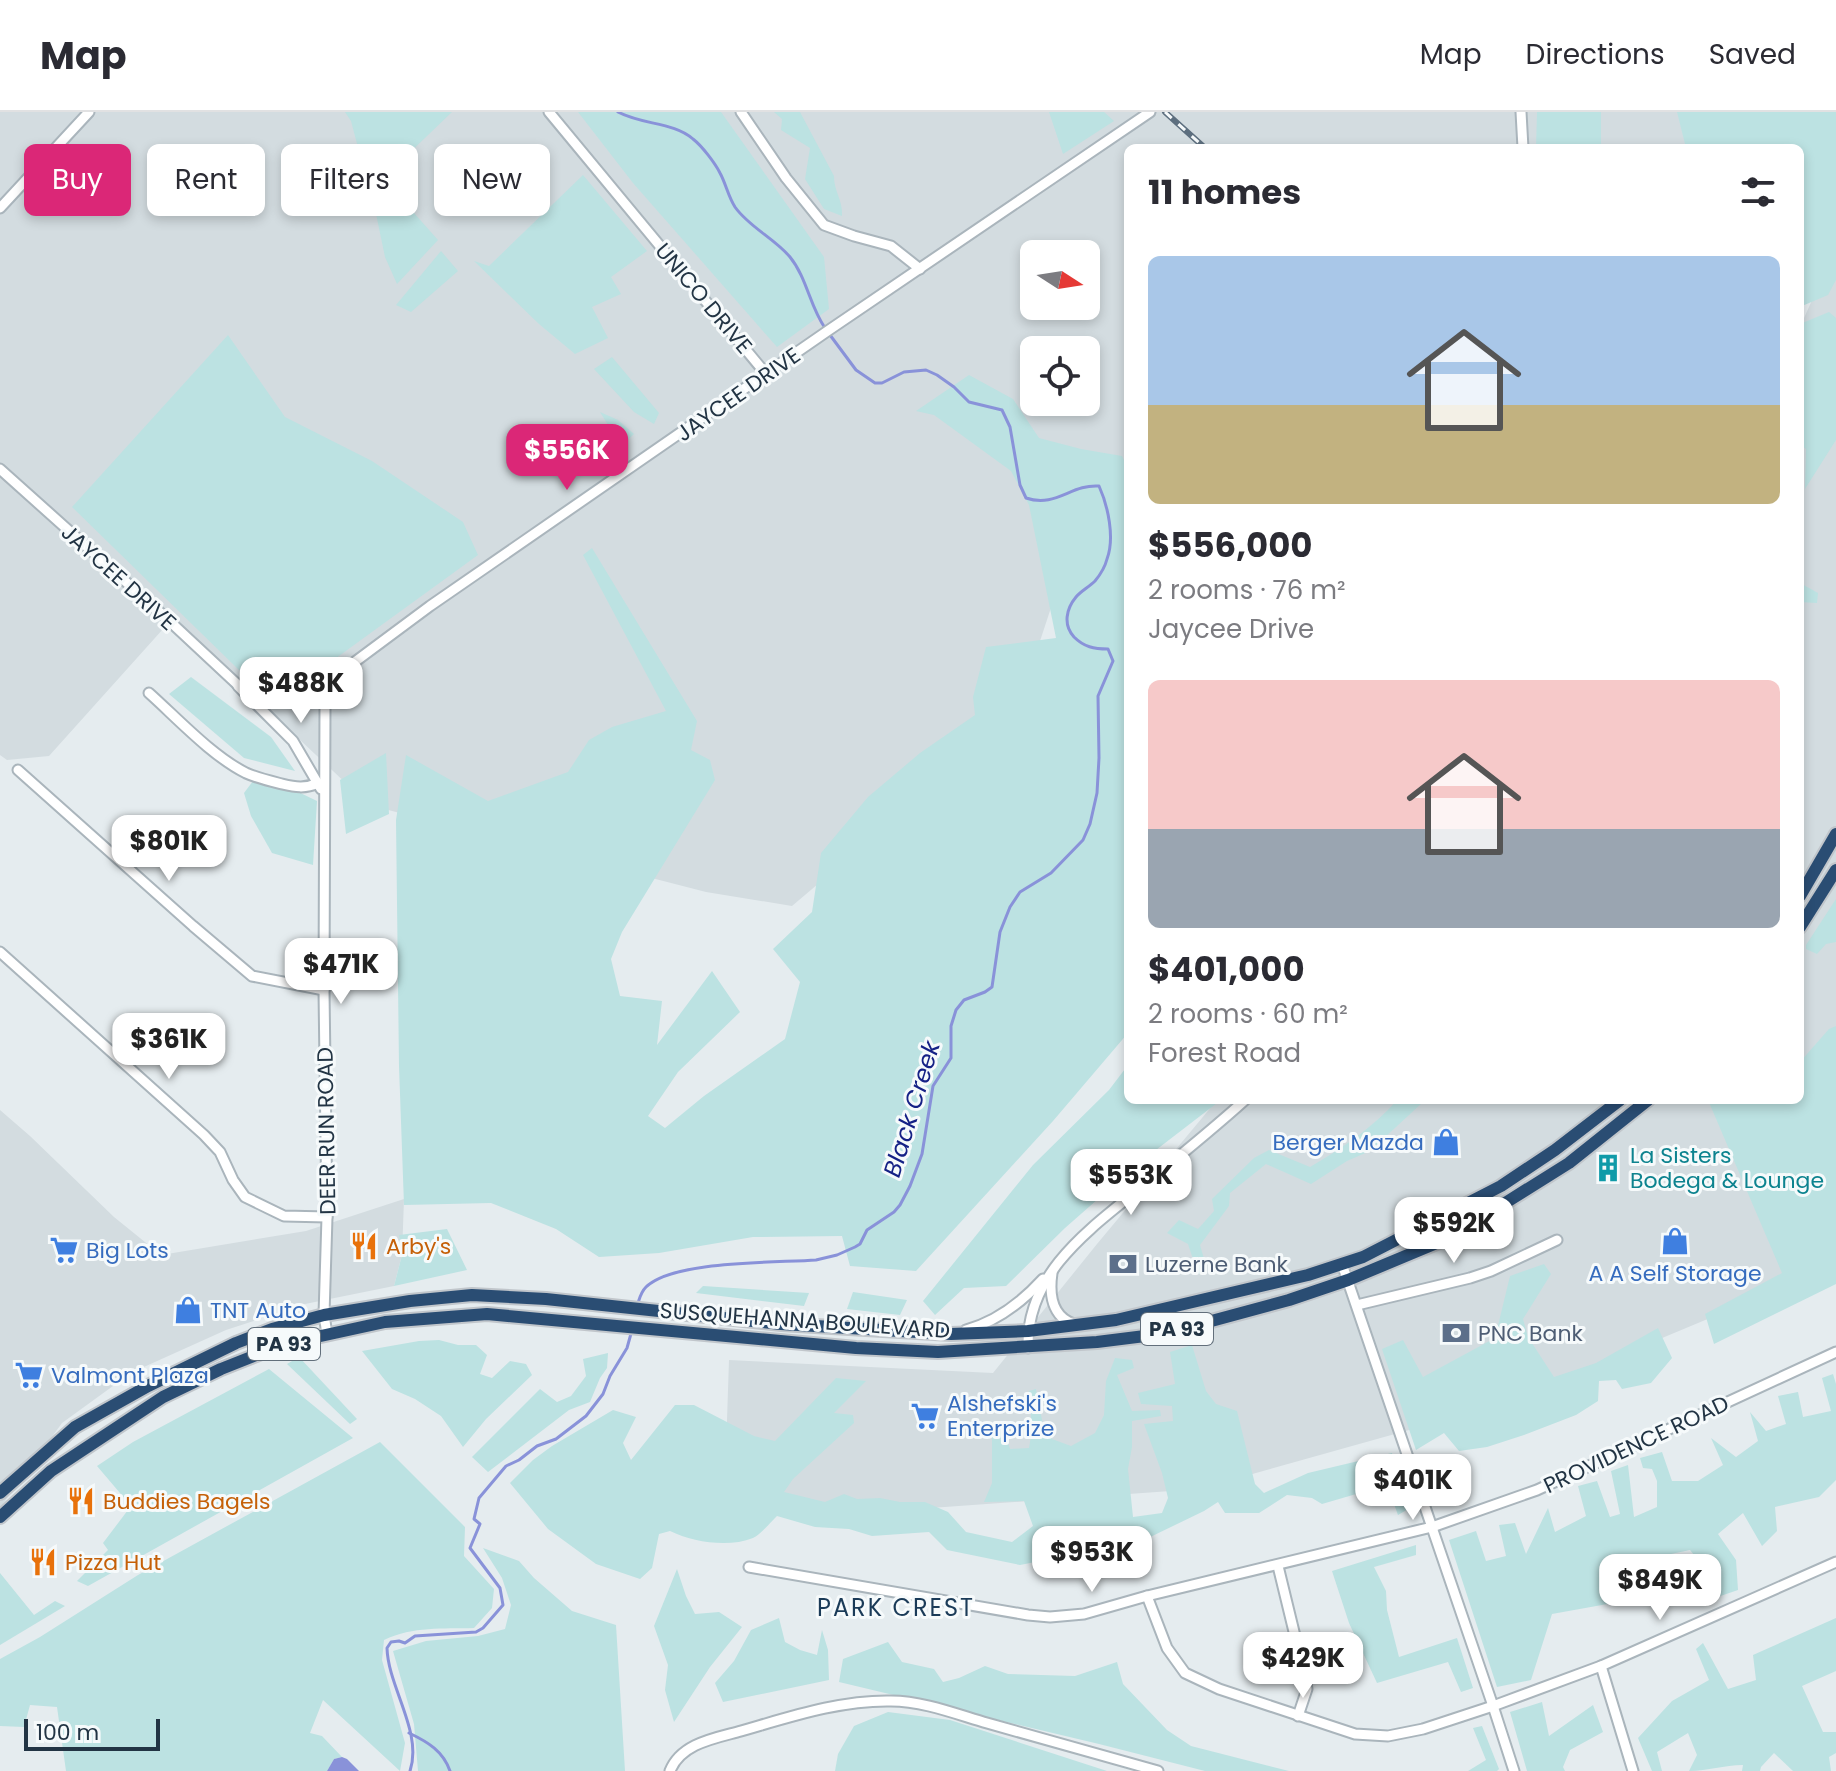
<!DOCTYPE html>
<meta charset="utf-8">
<style>
:root{--surface:#fff;--page:#f7f7f7;--text:#2b2b33;--muted:#7c7c81;--line:#e1e1e2;--accent:#db2777}
body{margin:0;font-family:Poppins,sans-serif;background:var(--page);color:var(--text);height:100vh;display:flex;flex-direction:column;font-size:30px;white-space:nowrap}
*{box-sizing:border-box;margin:0}
p{font-size:26px;color:var(--muted)}
.icon{flex:none;width:44px;height:44px;fill:none;stroke:currentColor;stroke-width:2;stroke-linecap:round;stroke-linejoin:round}
.map{position:relative;flex:1;overflow:hidden}
.details{position:absolute;left:1124px;top:32px;width:680px;height:960px;display:flex;flex-direction:column;background:var(--surface);border-radius:12px;box-shadow:0 4px 12px #0003}
.details>*{flex:none}
.top-card{position:absolute;left:24px;top:32px;width:760px;height:72px;display:flex;gap:16px}
.needle{width:52px;rotate:102deg}
.buttons{position:absolute;left:1020px;top:128px;display:grid;gap:16px}
.buttons a{display:grid;place-items:center;width:80px;height:80px;border-radius:12px;background:var(--surface);box-shadow:0 4px 12px #0003;font-size:40px}
.scale{position:absolute;left:24px;bottom:20px;width:136px;box-sizing:border-box;padding-left:8px;border:4px solid #223444;border-top:0;font-size:22px;line-height:28px;white-space:nowrap;color:#223444;-webkit-text-stroke:6px #f6fafb;paint-order:stroke}
.price{position:absolute;translate:-50% -68px;padding:0 18px;border-radius:16px;background:#fff;color:#222;font-size:26px;line-height:52px;filter:drop-shadow(0 2px 4px #0008)}
.price::after{content:'';position:absolute;left:50%;top:48px;width:24px;height:18px;margin-left:-12px;background:inherit;clip-path:polygon(0 0,100% 0,50% 100%)}
.price.current{background:var(--accent);color:#fff}
ul{padding:0;list-style:none}
li{display:grid;align-content:center;gap:16px;height:424px;padding:0 24px}
li span{display:grid;place-items:center;height:248px;border-radius:12px;color:#555}
li>.icon{margin-inline-start:auto}
span .icon{width:144px;height:144px;fill:#fffc;stroke-width:1}
li b{font-size:34px}
h2{display:flex;justify-content:space-between;align-items:center;height:96px;padding:0 24px;font-size:34px}
.tag{padding:0 28px;border-radius:12px;background:var(--surface);box-shadow:0 4px 12px #0003;font-size:28px;line-height:72px}
.tag.current{background:var(--accent);color:#fff}
header{display:flex;align-items:center;gap:48px;box-sizing:border-box;height:112px;padding:0 40px;background:var(--surface);border-bottom:2px solid var(--line)}
header strong{font-size:38px}
nav{display:flex;gap:44px;margin-inline-start:auto;font-size:28px}
.map>svg:first-child{display:block}
</style>
<header>
<strong>Map</strong>
<nav><a>Map</a><a>Directions</a><a>Saved</a></nav>
</header>
<div class="map">
<svg width="1836" height="1659" viewBox="0 0 1836 1659">
<rect width="100%" height="100%" fill="#e5ecef"/>
<g fill="#d3dce0" fill-rule="evenodd">
<path d="M0 0H1804L1781 36H1128V511L1068 444 1015 605 792 794 706 780 369 693 172 507 49 644 7 648 0 643ZM1034 142H1086V194H1034ZM1034 238H1086V290H1034Z"/>
<polygon points="1836,135 1836,1127 1806,1166 1509,1290 1199,1377 833,1403 724,1398 729,1248 993,1261 1097,1132 1217,988 1800,988 1800,215"/>
<polygon points="0,998 30,1024 114,1105 161,1143 306,1119 404,1087 402,1143 394,1174 305,1192 226,1218 115,1268 113,1274 62,1311 0,1396"/>
</g>
<g fill="#bce2e2">
<polygon points="345,0 452,0 401,49 406,92 438,128 397,172 385,145 370,73 360,43 351,9"/>
<polygon points="578,0 721,0 824,145 829,197 777,235 633,71"/>
<path d="M774 0H800L834 64C834 80 843 88 842 104L824 97 805 67 810 36 781 18 782 7Z"/>
<polygon points="1049,0 1104,0 1114,9 1063,42"/>
<polygon points="1537,0 1601,0 1601,33 1582,36 1536,36"/>
<polygon points="1677,0 1836,0 1836,168 1828,183 1802,194 1800,193 1800,36 1686,36"/>
<polygon points="583,63 647,139 611,165 621,182 592,195 608,226 575,242 539,212 474,149 489,154"/>
<polygon points="441,139 458,159 411,200 396,193"/>
<polygon points="1829,200 1836,206 1836,328 1805,377 1806,337 1800,332 1800,212"/>
<polygon points="228,223 285,305 372,349 463,410 478,443 310,565 278,563 239,558 72,395"/>
<polygon points="612,245 659,301 654,312 634,300 594,257"/>
<polygon points="969,263 1013,287 1039,326 1081,337 1122,344 1128,356 1128,921 1053,1009 916,1159 850,1154 842,1124 753,1125 659,1141 599,1145 556,1117 491,1091 404,1093 399,954 396,708 406,643 488,689 568,660 589,628 612,615 666,599 583,443 592,436 697,609 691,638 710,648 715,668 622,820 611,847 620,884 662,889 657,933 712,859 740,900 678,960 648,1004 665,1016 704,984 785,927 800,870 773,837 812,800 821,741 868,685 920,641 975,603 973,585 986,535 1056,526 1029,393 1011,359 934,303 916,299"/>
<polygon points="600,300 618,308 634,322 621,334"/>
<polygon points="1800,471 1818,481 1817,491 1800,490"/>
<polygon points="191,565 271,625 295,659 244,646 169,582"/>
<polygon points="386,641 389,702 346,722 340,668"/>
<polygon points="259,661 317,689 313,753 272,741 251,704 244,681"/>
<polygon points="1836,787 1836,830 1826,832 1817,842 1806,837 1806,833"/>
<polygon points="1836,914 1836,1172 1714,1232 1705,1202 1782,1161 1708,988 1800,988 1800,950 1829,917"/>
<polygon points="1128,953 1128,988 1221,988 1139,1051 1065,1116 1006,1174 964,1176 935,1203 923,1189 1033,1053 1109,978"/>
<path d="M1397 988H1420L1422 991 1370 1039 1347 1049 1311 1072 1266 1052 1230 1081 1229 1094 1200 1133 1207 1157 1198 1162 1188 1132 1167 1121 1179 1108 1198 1117 1214 1099 1212 1087 1254 1046 1269 1038 1310 1055C1341 1037 1374 1015 1397 988Z"/>
<polygon points="447,1117 467,1158 394,1174 402,1143 399,1123"/>
<polygon points="1544,1152 1551,1162 1523,1207 1528,1225 1554,1265 1596,1251 1658,1216 1672,1246 1651,1271 1622,1277 1616,1268 1599,1269 1598,1289 1576,1303 1524,1323 1487,1335 1459,1339 1444,1321 1416,1338 1382,1237 1403,1228 1423,1265 1495,1226 1510,1164"/>
<polygon points="703,1174 809,1181 804,1194 696,1181"/>
<polygon points="853,1180 907,1188 900,1203 847,1197"/>
<polygon points="439,1228 458,1233 476,1233 487,1243 480,1262 492,1266 510,1249 526,1252 532,1263 486,1307 463,1335 441,1304 415,1287 392,1277 362,1239 419,1229"/>
<path d="M1192 1233 1206 1279 1216 1292 1237 1299 1255 1372 1264 1381 1308 1361 1392 1341 1410 1396 1398 1403 1387 1373 1322 1392 1312 1386 1287 1383 1259 1401H1225L1218 1390 1204 1399 1142 1429 1020 1453 947 1438 929 1420 872 1424 849 1417 815 1415 777 1404C770 1411 761 1422 753 1426 728 1436 693 1430 670 1419L659 1422 652 1456 640 1467 596 1452 548 1417 510 1371 533 1348 552 1334 613 1298 636 1305 623 1331 631 1348 675 1293H694L754 1324 775 1329 836 1266 866 1269 834 1301 853 1303 854 1311 793 1367 784 1380 825 1390 844 1382 857 1387 880 1386 900 1390H925L948 1400 966 1420 1012 1430 1033 1414 1024 1389 984 1390 992 1371V1324L1004 1318 1010 1337 1029 1336 1032 1318 1029 1279 1036 1277 1043 1313 1052 1327 1071 1334 1095 1321 1104 1303 1106 1269 1115 1246 1132 1248 1134 1256 1117 1263 1132 1299 1160 1298 1161 1304 1132 1309V1335L1128 1357 1133 1405 1162 1401 1168 1386 1162 1361 1144 1312 1173 1309 1172 1294 1141 1292 1138 1281 1175 1272 1170 1240Z"/>
<polygon points="608,1241 607,1256 600,1266 590,1290 569,1298 488,1360 472,1345 540,1277 557,1290 571,1284 586,1264 583,1247"/>
<polygon points="299,1245 357,1307 350,1312 287,1252"/>
<polygon points="269,1257 353,1326 88,1474 77,1469 108,1438 103,1431 131,1394 97,1354 133,1330"/>
<polygon points="1833,1262 1836,1272 1836,1368 1819,1385 1775,1395 1777,1419 1762,1434 1743,1401 1718,1422 1736,1448 1738,1478 1700,1491 1714,1468 1690,1438 1671,1442 1674,1480 1552,1502 1531,1568 1497,1575 1449,1428 1476,1419 1486,1449 1506,1444 1499,1413 1515,1411 1526,1442 1548,1396 1555,1420 1586,1404 1578,1374 1597,1369 1610,1405 1620,1402 1611,1359 1628,1353 1634,1405 1657,1395 1657,1369 1652,1357 1643,1356 1640,1346 1662,1340 1672,1369 1698,1369 1723,1353 1711,1326 1736,1345 1758,1329 1750,1300 1766,1319 1786,1312 1778,1284 1798,1280 1803,1305 1831,1299 1822,1266"/>
<path d="M380 1330 465 1415 464 1444 494 1477 492 1496 474 1516C442 1517 414 1514 384 1528L382 1548 405 1631 400 1659 323 1588 310 1621 322 1624 342 1645 334 1647 327 1659H66L57 1595 30 1593 24 1615 0 1614V1547L40 1525 138 1463Z"/>
<polygon points="1416,1433 1416,1443 1374,1455 1386,1479 1387,1498 1399,1545 1457,1526 1473,1576 1461,1580 1448,1550 1377,1571 1349,1511 1332,1459"/>
<polygon points="483,1436 519,1449 534,1466 572,1499 616,1513 625,1659 418,1659 414,1612 393,1539 426,1529 478,1524 505,1517 511,1493 502,1466"/>
<polygon points="677,1457 686,1484 695,1502 719,1500 742,1515 710,1555 674,1610 665,1578 668,1553 654,1514"/>
<polygon points="0,1461 34,1503 55,1489 65,1494 0,1533"/>
<polygon points="779,1506 785,1530 800,1538 817,1543 822,1518 828,1538 829,1568 723,1590 715,1571 734,1549 751,1518"/>
<path d="M1836 1506V1559L1802 1574 1823 1620H1836V1641L1829 1645 1831 1659H1793L1774 1641 1761 1655 1760 1659H1742L1743 1653C1724 1653 1708 1659 1689 1659L1697 1643 1688 1621 1657 1640 1662 1659H1652L1638 1626 1672 1589 1709 1568 1696 1537 1703 1531 1728 1577 1756 1568 1753 1543Z"/>
<polygon points="888,1530 902,1550 934,1557 943,1570 959,1566 985,1554 1008,1562 1075,1564 1117,1550 1123,1572 1167,1618 1191,1634 1289,1659 1205,1659 1099,1632 839,1570 843,1547"/>
<polygon points="1542,1590 1549,1624 1593,1593 1603,1620 1570,1638 1563,1655 1565,1659 1527,1659 1510,1600"/>
<polygon points="888,1600 950,1608 1107,1659 835,1659 838,1642 854,1614"/>
<polygon points="1482,1614 1499,1657 1497,1659 1468,1659 1486,1648 1473,1616"/>
</g>
<polygon fill="#8992d9" points="342,1645 347,1647 359,1659 327,1659 334,1647"/>
<g fill="none" stroke-linecap="round" stroke-linejoin="round">
<g stroke="#8992d9" stroke-width="3">
<path d="M618 0C642 13 674 10 693 27 702 34 715 51 720 61 726 72 728 84 735 95 749 115 774 126 790 145 807 166 810 195 825 216"/>
<path d="M638 1191C640 1185 641 1180 646 1175 674 1148 776 1151 816 1148L837 1143 855 1135 860 1132 867 1118 894 1100 900 1093 910 1074 922 1042 933 974 951 946V914L956 898 964 888 985 880 992 875 1000 820 1010 795 1020 780 1051 761 1083 728 1090 712 1097 681 1099 646 1098 584 1113 549 1108 537C1094 537 1084 535 1074 525 1063 513 1066 497 1076 485 1081 479 1089 475 1095 469 1100 463 1105 455 1107 447 1115 426 1108 394 1099 374 1071 372 1056 396 1026 386L1020 373 1010 315 1002 298 969 290 954 275 937 263 926 258 904 260 882 271H875L856 258 830 223"/>
<path d="M409 1621C428 1630 443 1639 450 1659"/>
<path d="M410 1659C423 1620 388 1575 387 1536L391 1530 399 1529 405 1531 415 1524 476 1520 483 1516 503 1493 500 1476 470 1436 480 1412 474 1407 479 1386 506 1354 519 1348 537 1334 556 1327 586 1304 603 1282 610 1264 627 1236 632 1218"/>
</g>
<defs>
<g id="minor">
<polyline points="549,0 766,262"/>
<polyline points="741,0 786,66 824,113 854,124 891,134 920,157"/>
<polyline points="1521,0 1523,36"/>
<polyline points="0,96 89,0"/>
<polyline points="0,357 164,504 238,573 287,580 309,579 321,575 430,494 829,218 1150,0"/>
<polyline points="238,574 293,629 321,677"/>
<polyline points="321,575 325,593 324,878 327,1105 324,1203 327,1222"/>
<path d="M149 581C177 606 212 644 246 661 257 666 270 669 282 672 295 675 305 677 318 671"/>
<polyline points="18,658 193,814 252,864 324,878"/>
<polyline points="0,840 204,1023 220,1040 233,1068 245,1085 284,1104 327,1105"/>
<polyline points="1342,1152 1493,1594 1514,1659"/>
<path d="M1052 1161C1049 1182 1052 1205 1074 1212"/>
<polyline points="1357,1193 1470,1166 1491,1159 1557,1128"/>
<path d="M966 1218C995 1210 1022 1190 1043 1167"/>
<path d="M1028 1236C1026 1157 1096 1113 1150 1068 1182 1042 1214 1016 1245 988"/>
<polyline points="1278,1454 1305,1565 1307,1577 1298,1604"/>
<polyline points="749,1455 1028,1503 1050,1505 1084,1502 1147,1484 1432,1415 1537,1378 1836,1240"/>
<polyline points="1147,1484 1167,1536 1185,1561 1219,1577 1355,1622 1388,1624 1423,1617 1493,1594 1601,1554 1836,1450"/>
<polyline points="1601,1554 1633,1659"/>
<path d="M670 1659C681 1631 716 1626 741 1619 790 1605 840 1588 891 1589 923 1589 956 1602 987 1611 1044 1627 1101 1643 1158 1659"/>
</g>
<g id="highway">
<polyline points="1800,784 1836,722"/>
<polyline points="1800,815 1836,758"/>
<polyline points="0,1381 75,1315 148,1274 236,1231 272,1217 324,1203 410,1189 472,1183 546,1187 781,1212 951,1222 1028,1219 1116,1208 1308,1163 1363,1145 1501,1074 1555,1038 1620,988"/>
<polyline points="0,1405 51,1359 163,1285 221,1257 284,1232 385,1210 487,1202 856,1236 938,1240 1097,1230 1153,1223 1204,1211 1289,1188 1348,1168 1439,1130 1502,1093 1569,1051 1648,988"/>
</g>
</defs>
<use href="#minor" stroke="#aab5bc" stroke-width="13"/>
<use href="#highway" stroke="#c1c6cb" stroke-width="16"/>
<use href="#minor" stroke="#fff" stroke-width="9"/>
<use href="#highway" stroke="#2a4d73" stroke-width="12"/>
<defs>
<polyline id="rail" points="1165,0 1205,36"/>
</defs>
<use href="#rail" stroke="#5d6f7f" stroke-width="6"/>
<use href="#rail" stroke="#f6fafb" stroke-width="3" stroke-dasharray="9" stroke-linecap="butt"/>
</g>
<defs>
<symbol id="shop-bare" viewBox="-9 -9 18 18"><path d="M-5-2.5h2.3a2.7 3.5 0 0 1 5.4 0H5L5.5 6h-11ZM-1.5-2.5h3a1.5 2.3 0 0 0-3 0Z" fill="#3f7fe0" stroke="#f6fafb" stroke-width="2.5" paint-order="stroke"/></symbol>
<symbol id="building-bare" viewBox="-9 -9 18 18"><path d="M-4-6H4V6H1V3H-1V6H-4ZM-2.5-4.3h1.7v1.8h-1.7ZM.8-4.3h1.7v1.8H.8ZM-2.5-1h1.7V.8h-1.7ZM.8-1h1.7V.8H.8Z" fill="#0f9aa8" stroke="#f6fafb" stroke-width="2.5" paint-order="stroke"/></symbol>
<symbol id="restaurant-bare" viewBox="-9 -9 18 18"><path d="M-5-6h1v4h1v-4h1v4h1v-4h1v5L-1.5 .5V6h-2V.5L-5-1ZM5-6V6H3V1.5H1.5Q1.5-4 5-6Z" fill="#e8710a" stroke="#f6fafb" stroke-width="2.5" paint-order="stroke"/></symbol>
<symbol id="supermarket-bare" viewBox="-9 -9 18 18"><path d="M-6-5.5h2.5l.6 2H6L4.5 2H-2.5L-4.4-4H-6ZM-1.5 3.2a1.3 1.3 0 1 0 .1 0ZM3 3.2a1.3 1.3 0 1 0 .1 0Z" fill="#3f7fe0" stroke="#f6fafb" stroke-width="2.5" paint-order="stroke"/></symbol>
<symbol id="bank-bare" viewBox="-9 -9 18 18"><path d="M-6-4H6V4H-6ZM0-2.3a2.3 2.3 0 1 0 0 4.6a2.3 2.3 0 1 0 0-4.6Z" fill="#5c6f8a" stroke="#f6fafb" stroke-width="2.5" paint-order="stroke"/></symbol>
</defs>
<g fill-rule="evenodd">
<use href="#shop-bare" x="1426" y="1010" width="40" height="40"/>
<use href="#building-bare" x="1588" y="1036" width="40" height="40"/>
<use href="#shop-bare" x="1655" y="1109" width="40" height="40"/>
<use href="#restaurant-bare" x="344" y="1114" width="40" height="40"/>
<use href="#supermarket-bare" x="44" y="1118" width="40" height="40"/>
<use href="#bank-bare" x="1103" y="1132" width="40" height="40"/>
<use href="#shop-bare" x="168" y="1178" width="40" height="40"/>
<use href="#bank-bare" x="1436" y="1201" width="40" height="40"/>
<use href="#supermarket-bare" x="9" y="1243" width="40" height="40"/>
<use href="#supermarket-bare" x="905" y="1284" width="40" height="40"/>
<use href="#restaurant-bare" x="61" y="1369" width="40" height="40"/>
<use href="#restaurant-bare" x="23" y="1430" width="40" height="40"/>
</g>
<g text-anchor="middle" stroke-width="6" stroke-linejoin="round" paint-order="stroke">
<g fill="#f6fafb" stroke="#626f7b" stroke-width="2">
<rect x="1141" y="1201" width="72" height="32" rx="6"/>
<rect x="248" y="1216" width="72" height="32" rx="6"/>
</g>
<g font-size="20" font-weight="bold" fill="#223444">
<text x="1177" y="1224">PA 93</text>
<text x="284" y="1239">PA 93</text>
</g>
<g font-size="22" fill="#223444" stroke="#f6fafb">
<text transform="translate(704 186) rotate(50)" y="8">UNICO DRIVE</text>
<text transform="translate(738 282) rotate(-35)" y="8">JAYCEE DRIVE</text>
<text transform="translate(119 465) rotate(42)" y="8">JAYCEE DRIVE</text>
<text transform="translate(326 1019) rotate(-91)" y="8">DEER RUN ROAD</text>
<text transform="translate(805 1208) rotate(4)" y="8">SUSQUEHANNA BOULEVARD</text>
<text transform="translate(1636 1332) rotate(-25)" y="8">PROVIDENCE ROAD</text>
</g>
<g font-size="22" fill="#366cbe" stroke="#f6fafb" text-anchor="start">
<text x="1424" y="1038" text-anchor="end">Berger Mazda</text>
<text x="86" y="1146">Big Lots</text>
<text x="1675" y="1169" text-anchor="middle">A A Self Storage</text>
<text x="210" y="1206">TNT Auto</text>
<text x="51" y="1271">Valmont Plaza</text>
<text x="947" y="1299">Alshefski's<tspan x="947" dy="25">Enterprize</tspan></text>
</g>
<g font-size="22" fill="#0d838f" stroke="#f6fafb" text-anchor="start">
<text x="1630" y="1051">La Sisters<tspan x="1630" dy="25">Bodega &amp; Lounge</tspan></text>
</g>
<g font-size="22" fill="#c56008" stroke="#f6fafb" text-anchor="start">
<text x="386" y="1142">Arby's</text>
<text x="103" y="1397">Buddies Bagels</text>
<text x="65" y="1458">Pizza Hut</text>
</g>
<g font-size="22" fill="#4e5e75" stroke="#f6fafb" text-anchor="start">
<text x="1145" y="1160">Luzerne Bank</text>
<text x="1478" y="1229">PNC Bank</text>
</g>
<g font-size="24" font-style="italic" fill="#152186" stroke="#f6fafb">
<text transform="translate(912 997) rotate(-73)" y="8">Black Creek</text>
</g>
<g font-size="24" letter-spacing="2" fill="#1b3b58" stroke="#f6fafb">
<text x="896" y="1504">PARK CREST</text>
</g>
</g>
</svg>
<div class="buttons">
<a><svg class="needle" viewBox="-14 -14 28 28"><path d="M0-13l5 13h-10z" fill="#e53935"/><path d="M0 13l5-13h-10z" fill="#7c7c81"/></svg></a>
<a><svg class="icon" aria-label="locate" viewBox="0 0 24 24"><circle cx="12" cy="12" r="6"/><path d="M12 2v4M12 18v4M2 12h4M18 12h4"/></svg></a>
</div>
<div class="scale">100 m</div>
<b class="price current" style="left:567px;top:380px">$556K</b>
<b class="price" style="left:301px;top:613px">$488K</b>
<b class="price" style="left:169px;top:771px">$801K</b>
<b class="price" style="left:341px;top:894px">$471K</b>
<b class="price" style="left:169px;top:969px">$361K</b>
<b class="price" style="left:1131px;top:1105px">$553K</b>
<b class="price" style="left:1454px;top:1153px">$592K</b>
<b class="price" style="left:1413px;top:1410px">$401K</b>
<b class="price" style="left:1092px;top:1482px">$953K</b>
<b class="price" style="left:1660px;top:1510px">$849K</b>
<b class="price" style="left:1303px;top:1588px">$429K</b>
<div class="top-card">
<a class="tag current">Buy</a>
<a class="tag">Rent</a>
<a class="tag">Filters</a>
<a class="tag">New</a>
</div>
<section class="details">
<h2>11 homes<svg class="icon" aria-label="filters" viewBox="0 0 24 24"><path d="M4 7h16M4 17h16"/><circle cx="9" cy="7" r="2"/><circle cx="15" cy="17" r="2"/></svg></h2>
<ul>
<li><span style="background:linear-gradient(#a9c7e8 60%,#c2b280 0)"><svg class="icon" aria-label="home" viewBox="0 0 24 24"><path d="M3 11l9-7 9 7M6 9v11h12V9"/></svg></span><div><b>$556,000</b><p>2 rooms · 76 m²</p><p>Jaycee Drive</p></div></li>
<li><span style="background:linear-gradient(#f6c9c9 60%,#9aa5b1 0)"><svg class="icon" aria-label="home" viewBox="0 0 24 24"><path d="M3 11l9-7 9 7M6 9v11h12V9"/></svg></span><div><b>$401,000</b><p>2 rooms · 60 m²</p><p>Forest Road</p></div></li>
</ul>
</section>
</div>
